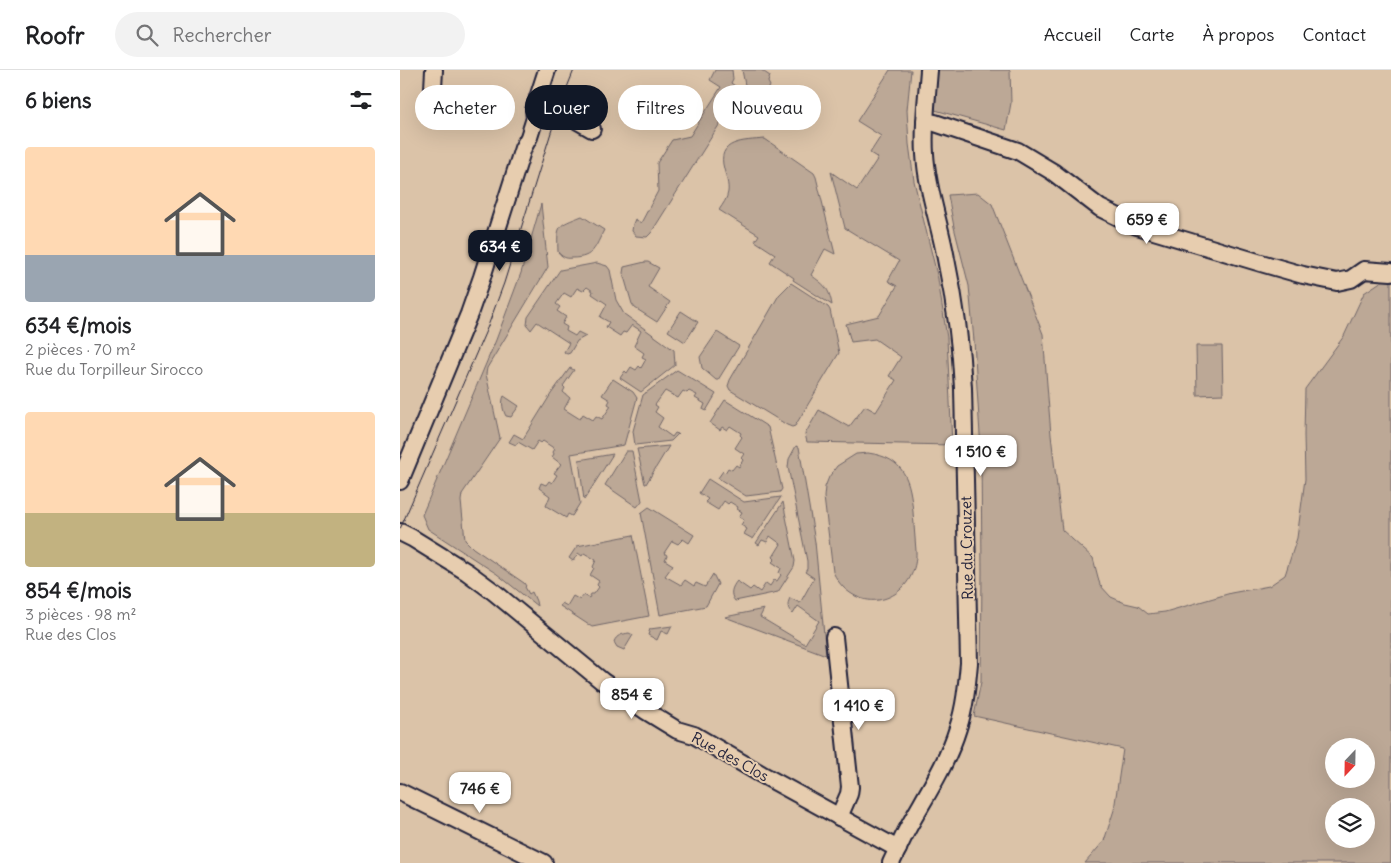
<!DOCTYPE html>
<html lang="fr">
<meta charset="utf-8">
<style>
:root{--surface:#fff;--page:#f2f2f2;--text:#202124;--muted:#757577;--line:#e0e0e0;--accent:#111827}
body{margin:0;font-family:Delius,sans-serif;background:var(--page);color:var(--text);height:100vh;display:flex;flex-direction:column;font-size:19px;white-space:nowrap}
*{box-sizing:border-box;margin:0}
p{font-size:16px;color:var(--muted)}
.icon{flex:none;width:28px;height:28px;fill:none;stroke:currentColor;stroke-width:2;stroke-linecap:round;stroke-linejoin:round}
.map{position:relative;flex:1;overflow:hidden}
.sheet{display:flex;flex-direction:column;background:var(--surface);width:400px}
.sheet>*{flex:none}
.banner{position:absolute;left:15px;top:15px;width:475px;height:45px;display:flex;gap:10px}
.needle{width:32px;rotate:202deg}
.buttons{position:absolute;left:925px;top:668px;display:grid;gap:10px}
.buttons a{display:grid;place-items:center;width:50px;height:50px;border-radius:50%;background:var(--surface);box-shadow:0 5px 20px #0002;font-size:25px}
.price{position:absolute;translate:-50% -42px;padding:0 11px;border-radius:10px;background:#fff;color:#222;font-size:16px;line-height:32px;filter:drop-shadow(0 1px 2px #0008)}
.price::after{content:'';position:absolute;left:50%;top:30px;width:15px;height:11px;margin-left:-8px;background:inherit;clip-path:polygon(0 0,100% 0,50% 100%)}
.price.active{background:var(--accent);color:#fff}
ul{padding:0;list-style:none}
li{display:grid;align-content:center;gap:10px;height:265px;padding:0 25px}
li span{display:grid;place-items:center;height:155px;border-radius:5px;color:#555}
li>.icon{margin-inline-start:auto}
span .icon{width:90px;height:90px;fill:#fffc;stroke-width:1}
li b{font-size:21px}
h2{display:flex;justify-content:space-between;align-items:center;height:60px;padding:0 25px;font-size:21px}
.chip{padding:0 18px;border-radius:22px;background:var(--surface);box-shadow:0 5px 20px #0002;font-size:18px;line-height:45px}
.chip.active{background:var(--accent);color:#fff}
header{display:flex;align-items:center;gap:30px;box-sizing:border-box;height:70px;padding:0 25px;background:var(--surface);border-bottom:1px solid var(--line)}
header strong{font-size:24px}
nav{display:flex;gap:28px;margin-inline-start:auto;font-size:18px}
.search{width:350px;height:45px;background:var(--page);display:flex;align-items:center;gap:12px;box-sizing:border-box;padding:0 18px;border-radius:28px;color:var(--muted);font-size:19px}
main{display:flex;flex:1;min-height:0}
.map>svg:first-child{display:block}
</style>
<header>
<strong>Roofr</strong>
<div class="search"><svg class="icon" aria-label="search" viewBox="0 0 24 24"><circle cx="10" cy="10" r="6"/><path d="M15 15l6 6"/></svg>Rechercher</div>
<nav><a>Accueil</a><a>Carte</a><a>À propos</a><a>Contact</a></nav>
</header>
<main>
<section class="sheet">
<h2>6 biens<svg class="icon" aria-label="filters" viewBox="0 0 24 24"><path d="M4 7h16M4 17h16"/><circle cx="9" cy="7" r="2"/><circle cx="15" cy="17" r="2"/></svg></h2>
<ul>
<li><span style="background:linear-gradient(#ffd9b3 70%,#9aa5b1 0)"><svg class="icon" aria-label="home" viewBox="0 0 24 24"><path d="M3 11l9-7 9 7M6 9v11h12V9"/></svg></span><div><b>634 €/mois</b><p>2 pièces · 70 m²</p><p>Rue du Torpilleur Sirocco</p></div></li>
<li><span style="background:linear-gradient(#ffd9b3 65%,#c2b280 0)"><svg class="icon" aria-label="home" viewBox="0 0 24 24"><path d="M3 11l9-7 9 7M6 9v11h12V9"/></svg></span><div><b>854 €/mois</b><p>3 pièces · 98 m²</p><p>Rue des Clos</p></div></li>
</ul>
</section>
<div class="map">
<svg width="991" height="793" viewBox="0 0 991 793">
<rect width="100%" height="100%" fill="#dbc3a8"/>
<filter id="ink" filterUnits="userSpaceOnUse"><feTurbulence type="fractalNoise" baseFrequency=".02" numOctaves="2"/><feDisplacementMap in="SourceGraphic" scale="10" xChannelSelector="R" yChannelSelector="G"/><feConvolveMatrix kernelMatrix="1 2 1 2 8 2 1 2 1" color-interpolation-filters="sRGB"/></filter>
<g filter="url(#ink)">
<g fill="#bca896" stroke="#6f6568" fill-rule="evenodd">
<polygon points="315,0 332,0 333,9 331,13 335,16 337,25 336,28 251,163 247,167 236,166 232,161 233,154 235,149 241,153 258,121 257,93 272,70 290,66 321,17 310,10"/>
<polygon points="342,0 361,0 370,6 368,12 370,16 355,43 350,40"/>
<polygon points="490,0 511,0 507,40 509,74 514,111 538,209 547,268 552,375 407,372 405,364 419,340 449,357 465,336 476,342 496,310 489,306 501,287 475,269 451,272 446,254 479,246 497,216 488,211 499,191 445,158 431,102 457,120 478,88 470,83 481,66 457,51"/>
<polygon points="538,0 610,0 611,33 606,60 535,40"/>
<path d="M365 69 414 103 416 107 435 184 425 179 411 205C424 215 429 217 432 235L393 210 394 208 370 192 375 184 355 171 359 165 319 140C323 134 327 129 328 122 329 114 326 107 324 99 316 70 343 71 365 69Z"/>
<path d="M578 123 592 134 643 264 651 365 662 460 693 488 700 515 711 527 725 533 738 536 748 544 765 542 831 523 869 516 885 505 897 468 905 409 904 365 905 319 944 266 964 223 991 205V793H685L704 771 714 740 723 679 574 646 581 612 582 503 581 380 574 271 569 216 554 157 548 125ZM934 676H966V709H934ZM934 736H966V769H934Z"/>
<polygon points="141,134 148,197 87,298 86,304 100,368 62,424 61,431 65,470 73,478 124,513 126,516 125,517 129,524 132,522 136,531 137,536 97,504 28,459 22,445 96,270 121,203"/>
<path d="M182 146 204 160C195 177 194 188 172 188 166 189 162 187 158 182 157 154 157 156 182 146Z"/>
<polygon points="245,192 248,192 259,198 248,217 270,232 257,252 235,238 232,234 223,203 224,197"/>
<polygon points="197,193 207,196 210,200 216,230 224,244 274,280 275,295 241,322 220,308 225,301 227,303 231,297 236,300 239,296 241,298 246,289 242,287 244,283 234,276 241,261 232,255 226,263 223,262 220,266 206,257 209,252 200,247 207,234 192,224 193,221 187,217 183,221 177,218 171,227 164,223 156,234 160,237 157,241 166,247 162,254 167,257 166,261 175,266 178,262 186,266 177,271 170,283 167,284 164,282 169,273 137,252 131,260 127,255 128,247 160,200"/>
<polygon points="391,213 428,237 430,240 439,283 395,356 392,357 387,355 330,320 328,316 330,310 379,225"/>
<polygon points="281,241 298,252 285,272 268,261"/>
<polygon points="317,262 339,276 318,310 316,310 302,298 300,287"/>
<polygon points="796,276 822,276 823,324 797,325"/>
<polygon points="170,298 174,300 163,316 165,318 163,322 170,328 164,339 180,349 183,344 193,350 196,346 202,349 211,336 208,334 210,330 202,325 213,309 233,322 237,328 224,375 171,384 180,433 172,446 168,444 166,448 146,436 150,426 139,418 141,413 146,415 149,411 152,413 157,405 154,403 161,394 152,387 154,384 153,382 155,379 143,371 141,373 138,371 132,380 118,372 116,375 109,372 114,364 123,369 151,324"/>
<polygon points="277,300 316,324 306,341 303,339 305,334 295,328 297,325 289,321 287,323 283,321 278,328 265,321 255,335 258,337 255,342 263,348 258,357 272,367 275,363 278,364 271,371 235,375 233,361 243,325"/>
<path d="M104 326 119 336 111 347 106 346C103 341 101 332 104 326Z"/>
<polygon points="325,330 368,357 382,419 380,422 346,426 318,408 323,401 325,403 328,398 332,400 336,395 339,397 343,390 341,388 344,384 335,378 342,367 340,365 341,363 330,356 327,360 322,357 320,360 310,353"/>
<polygon points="269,376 246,414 245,414 237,379"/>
<path d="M396 376 399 377 415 472 426 585 325 547 364 539 360 547 405 574 419 551 398 536 393 544C387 539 387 534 390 528L400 533 414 508 405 502 407 499V491L388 397 389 389Z"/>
<polygon points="226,381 232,381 242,431 237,437 205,415"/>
<path d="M468 383C505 388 510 410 513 442 514 455 515 468 516 481 518 521 475 547 444 518 439 513 436 508 433 502L424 427 425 417 429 407 437 396 456 384Z"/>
<polygon points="213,384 184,430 179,390"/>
<polygon points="308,409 344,432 381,427 353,469 344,464 347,459 341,455 344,450 339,447 342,442 337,439 338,437 330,432 328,434 324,431 318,440 305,432 308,429 299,423"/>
<path d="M383 432 395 491 394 497 378 522 335 531C329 524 332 517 337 511L350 520 353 517 360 522 366 513 370 516 374 510 377 511 381 505 379 503 381 498 372 492 375 489 373 487 381 474 370 466 367 472 362 470 359 475 356 473Z"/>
<polygon points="249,437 294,465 289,473 283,469 278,474 272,471 264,483 267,485 265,490 273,495 265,506 281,515 285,510 294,516 296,513 305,517 313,504 318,514 306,536 260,545 241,443"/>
<polygon points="233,465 249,546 192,557 160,536 162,533 167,536 173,526 180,530 184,525 189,528 191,524 194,524 199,517 197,515 199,511 190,505 194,498 193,497 196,490 184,483 182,486 178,483 173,491 169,488 177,476"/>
<polygon points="272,556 268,564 261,561 257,570 248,565 250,559"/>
<path d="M229 563 233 565 224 580 217 577 214 572C216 565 223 564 229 563Z"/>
</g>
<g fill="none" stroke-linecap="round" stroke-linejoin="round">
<defs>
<g id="minor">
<polyline points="34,0 32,37 59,43"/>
<polyline points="138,28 192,59"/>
<polyline points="525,51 535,53 618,81 653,102 700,138 737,156 861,193 903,205 937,212 951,209 964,200 991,202"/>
<polyline points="0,411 69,244 82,207 123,78 129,67 135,48 134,40 147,0"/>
<polyline points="0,462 12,468 67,502 94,522 202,611 246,641 277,660 294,665 361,704 498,779"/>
<polyline points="434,567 450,717 449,724 439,747"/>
<polyline points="0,722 144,793"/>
<path d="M491 793C497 781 502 769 508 758 526 725 547 694 558 658 565 637 567 615 569 593L563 318C561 274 555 232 546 189 540 154 527 120 525 84 523 56 527 28 529 0"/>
</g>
</defs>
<use href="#minor" stroke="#22223b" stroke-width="20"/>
<use href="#minor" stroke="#e7cdaf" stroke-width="16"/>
<polyline stroke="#22223b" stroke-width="1" points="0,459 88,256 104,213 158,40 174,0"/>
</g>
</g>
<g text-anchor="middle" stroke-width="4" stroke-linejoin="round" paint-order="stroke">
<g font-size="15" fill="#22223b" stroke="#e7cdaf">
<text transform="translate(567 478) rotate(-91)" y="5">Rue du Crouzet</text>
<text transform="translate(330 687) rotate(29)" y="5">Rue des Clos</text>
</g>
</g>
</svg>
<div class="buttons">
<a><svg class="needle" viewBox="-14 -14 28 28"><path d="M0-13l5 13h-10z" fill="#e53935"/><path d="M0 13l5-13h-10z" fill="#757577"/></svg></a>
<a><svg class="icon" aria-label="layers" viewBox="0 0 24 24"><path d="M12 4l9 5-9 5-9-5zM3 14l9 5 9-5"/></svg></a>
</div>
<b class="price" style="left:747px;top:175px">659 €</b>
<b class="price active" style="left:100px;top:202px">634 €</b>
<b class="price" style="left:581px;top:407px">1 510 €</b>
<b class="price" style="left:232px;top:650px">854 €</b>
<b class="price" style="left:459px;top:661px">1 410 €</b>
<b class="price" style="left:80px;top:744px">746 €</b>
<div class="banner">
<a class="chip">Acheter</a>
<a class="chip active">Louer</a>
<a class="chip">Filtres</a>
<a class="chip">Nouveau</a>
</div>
</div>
</main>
